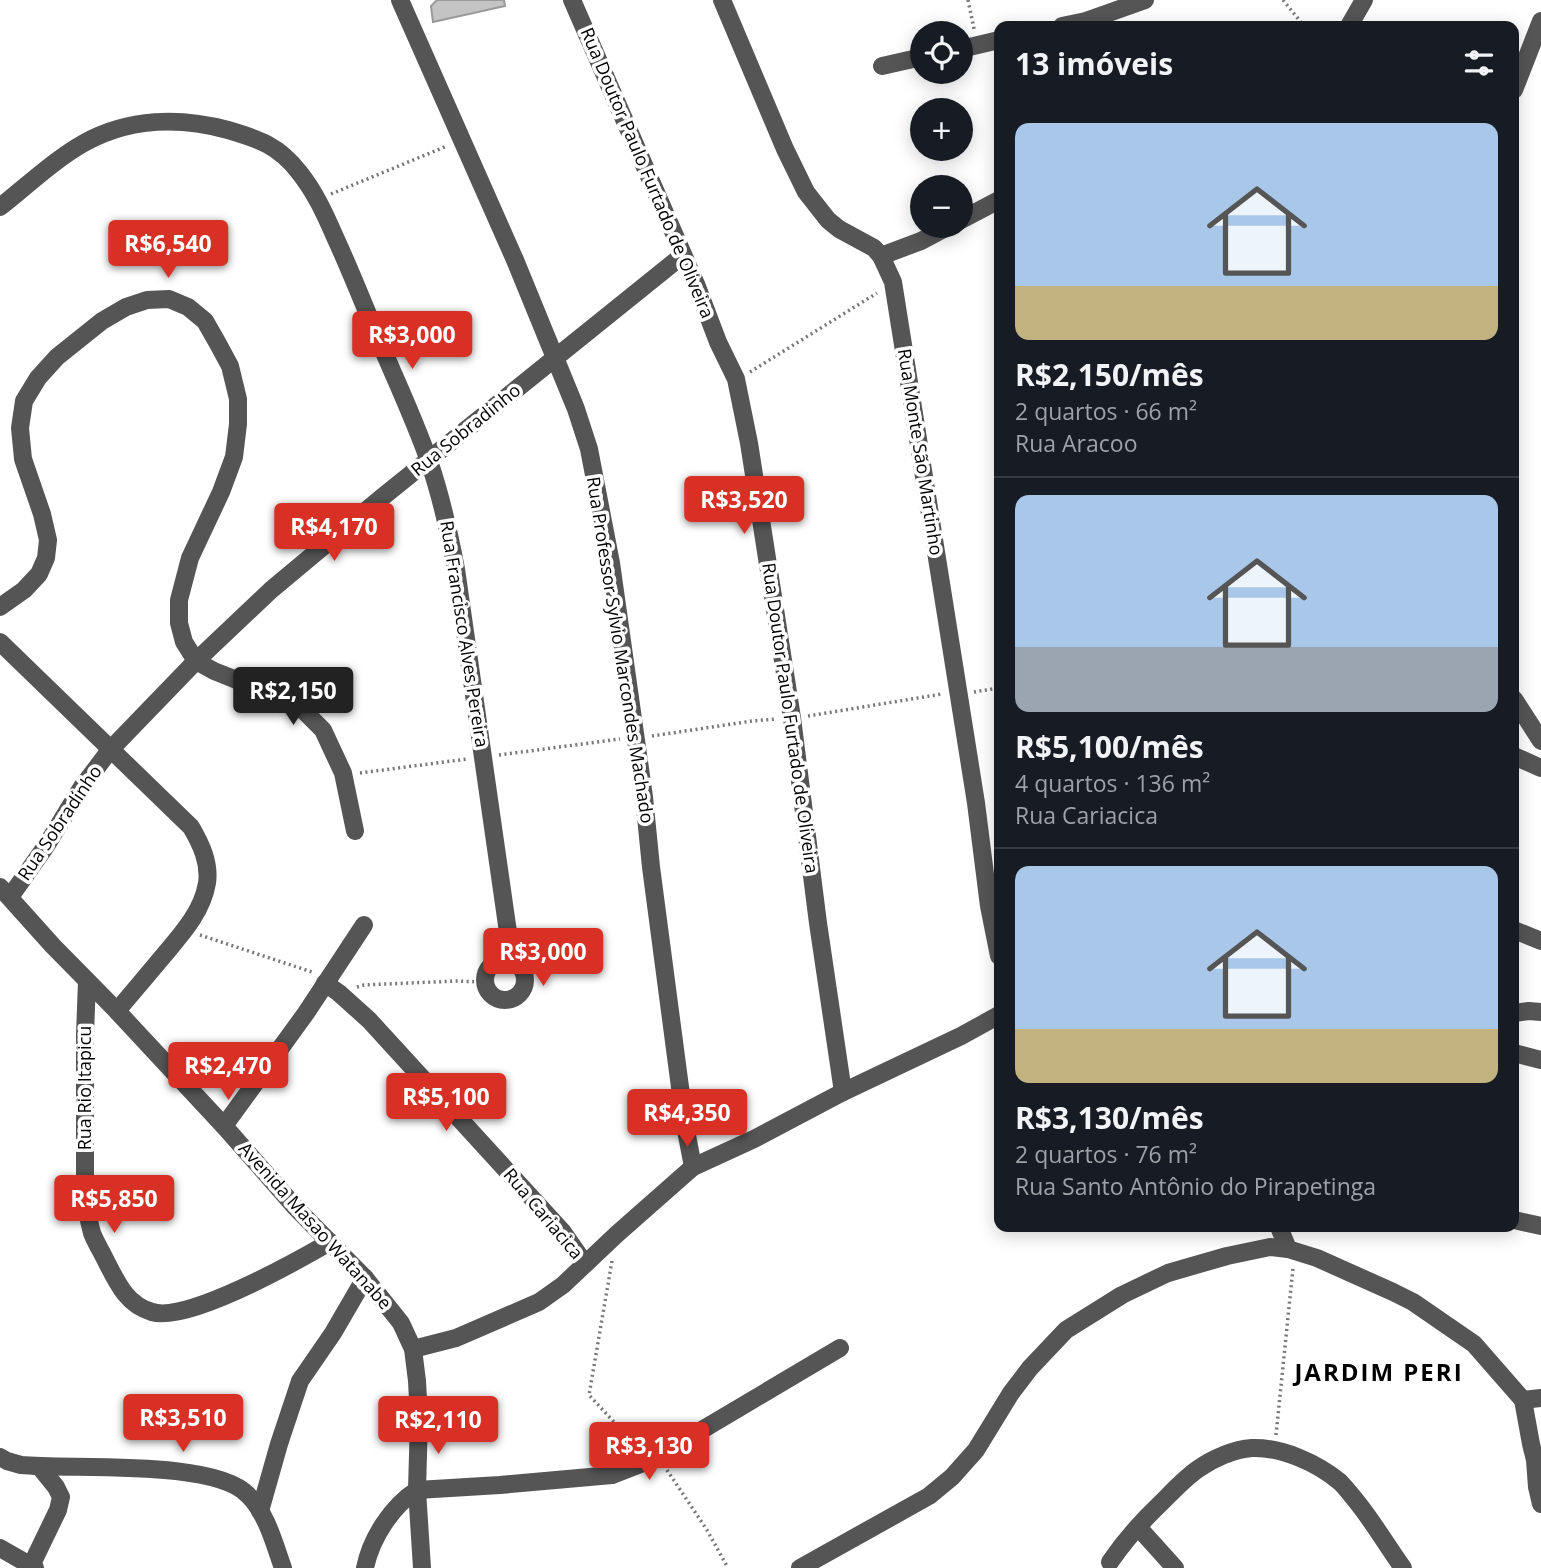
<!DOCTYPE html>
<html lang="pt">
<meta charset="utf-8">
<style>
:root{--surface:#171b24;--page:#20242c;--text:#f1f3f6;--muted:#9ea1a6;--line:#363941;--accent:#d93025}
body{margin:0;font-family:"Open Sans",sans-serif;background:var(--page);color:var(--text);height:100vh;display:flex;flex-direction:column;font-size:26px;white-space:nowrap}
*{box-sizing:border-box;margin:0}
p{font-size:23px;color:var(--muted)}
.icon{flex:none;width:38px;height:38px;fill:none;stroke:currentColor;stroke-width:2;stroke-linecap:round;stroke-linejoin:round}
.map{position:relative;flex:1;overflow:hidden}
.details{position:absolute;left:994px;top:21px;width:525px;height:1211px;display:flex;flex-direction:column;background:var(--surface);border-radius:14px;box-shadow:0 4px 18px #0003}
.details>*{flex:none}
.buttons{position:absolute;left:910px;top:21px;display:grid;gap:14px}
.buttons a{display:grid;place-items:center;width:63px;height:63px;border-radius:50%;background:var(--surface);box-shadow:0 4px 18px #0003;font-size:35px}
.price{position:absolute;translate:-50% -60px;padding:0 16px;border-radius:7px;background:var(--accent);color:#fff;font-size:23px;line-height:46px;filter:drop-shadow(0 2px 4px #0008)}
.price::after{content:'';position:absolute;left:50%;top:42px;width:21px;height:16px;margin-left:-10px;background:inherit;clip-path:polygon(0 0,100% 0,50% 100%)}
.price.on{background:#222;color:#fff}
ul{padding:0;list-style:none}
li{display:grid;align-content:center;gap:14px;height:371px;padding:0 21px}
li+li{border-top:2px solid var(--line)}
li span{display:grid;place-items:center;height:217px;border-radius:14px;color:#555}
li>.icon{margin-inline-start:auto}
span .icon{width:126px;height:126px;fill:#fffc;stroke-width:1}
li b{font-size:30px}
h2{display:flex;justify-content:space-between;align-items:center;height:84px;padding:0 21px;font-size:30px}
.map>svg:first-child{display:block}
</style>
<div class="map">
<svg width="1541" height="1568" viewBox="0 0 1541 1568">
<rect width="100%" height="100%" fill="#fff"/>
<polygon fill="#c4c4c4" stroke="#999" stroke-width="2" points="437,0 504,0 505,6 433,22 431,6"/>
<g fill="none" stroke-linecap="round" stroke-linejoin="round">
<g stroke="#777" stroke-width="3.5" stroke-dasharray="2 3.5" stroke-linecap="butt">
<polyline points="968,0 974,29"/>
<polyline points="1283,0 1304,26"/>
<polyline points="331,194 447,146"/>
<polyline points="750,372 877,293"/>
<polyline points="974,692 999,688"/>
<polyline points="808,716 942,694"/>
<polyline points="652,736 752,721 776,719"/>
<polyline points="499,755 620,739"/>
<polyline points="360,773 467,759"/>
<polyline points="200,935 312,972"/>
<polyline points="357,987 364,985 456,981 484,982"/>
<polyline points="612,1261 589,1395 639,1449"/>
<polyline points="1276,1435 1293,1268"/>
<polyline points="667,1470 707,1530 728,1568"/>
</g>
<g stroke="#555" stroke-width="18">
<polyline points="400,0 515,260 576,409 589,449 611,563 644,797 651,867 685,1125 693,1167"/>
<polyline points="572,0 696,284 718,342 736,379 749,443 792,718 818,923 843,1092"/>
<polyline points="722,0 785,149 806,192 828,220 839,229 874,248 881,256 893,282 976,803 989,906 999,956"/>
<polyline points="1062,26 1086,21 1145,0"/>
<polyline points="1349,26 1364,0"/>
<polyline points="961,49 999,40"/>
<polyline points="882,66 922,57"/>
<polyline points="1514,90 1541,21"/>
<path d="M0 207C28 185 54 160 84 143 129 118 180 117 228 130 259 139 279 146 299 172 315 192 325 214 335 237 348 265 360 295 372 324 391 370 413 415 429 461 441 496 449 532 456 569L512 960"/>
<polyline points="961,220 999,200"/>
<polyline points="881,256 921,241 949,226"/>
<polyline points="0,607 24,590 39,574 46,558 48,540 42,514 23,459 20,428 24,401 38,378 57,357 102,321 126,307 147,300 169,299 188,307 205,321 217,342 230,366 238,399 238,424 234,457 221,492 190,558 179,600 179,623 184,642 196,661 214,671 284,699 304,711 323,730 343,773 355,831"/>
<path d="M0 642 191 827C201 844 210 863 207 883 202 914 178 938 159 961 145 978 131 994 117 1011"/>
<polyline points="1514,699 1541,741"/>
<polyline points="1514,756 1541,768"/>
<polyline points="0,887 53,946 117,1011 224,1126 296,1208 365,1278 401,1323 413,1349 417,1381 419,1419 417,1490 422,1568"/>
<polyline points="10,897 46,846 82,787 110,750 196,661 271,590 380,499 683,255"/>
<polyline points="1514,930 1541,941"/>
<circle cx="505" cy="980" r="20"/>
<path d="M87 981 85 1035V1190C86 1205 88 1219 92 1233 95 1241 100 1249 104 1257 116 1280 125 1304 152 1312 187 1323 297 1261 330 1242"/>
<polyline points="325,983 339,993 369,1020 562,1231 585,1264"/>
<polyline points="1514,1013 1529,1011 1541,1012"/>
<polyline points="1514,1053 1541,1060"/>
<polyline points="224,1126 306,1013 364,925"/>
<polyline points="1514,1220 1541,1226"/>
<polyline points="1279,1227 1288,1249"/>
<polyline points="413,1349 456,1338 539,1302 563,1285 617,1234 693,1167 754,1139 843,1092 961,1036 999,1015"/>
<polyline points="1523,1400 1541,1398"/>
<path d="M0 1457 7 1461 21 1465C72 1470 214 1459 248 1495 267 1514 274 1543 283 1568"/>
<polyline points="260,1511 279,1444 300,1381 333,1333 365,1278"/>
<polyline points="1138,1527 1175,1568"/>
<polyline points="0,1548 35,1568"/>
<path d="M1110 1562C1125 1540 1143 1520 1162 1502 1173 1491 1185 1478 1198 1469 1212 1459 1234 1449 1252 1448 1282 1447 1317 1463 1340 1482 1346 1488 1352 1496 1357 1502 1374 1523 1387 1546 1403 1568"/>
<polyline points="30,1568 58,1510 61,1497 56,1487 39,1466"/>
<path d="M365 1568C371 1538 392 1506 417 1490L500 1485 612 1475 653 1459 840 1348"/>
<polyline points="800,1568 929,1496 952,1477 976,1450 1011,1393 1030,1368 1066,1330 1122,1295 1168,1273 1227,1256 1270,1247 1288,1249 1317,1258 1393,1292 1413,1302 1474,1344 1523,1400 1531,1444 1535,1460 1537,1487 1541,1504"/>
</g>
</g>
<g text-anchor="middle" stroke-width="7" stroke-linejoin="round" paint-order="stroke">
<g font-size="18" fill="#000" stroke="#fff">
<text transform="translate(647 173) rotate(67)" y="6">Rua Doutor Paulo Furtado de Oliveira</text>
<text transform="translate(466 430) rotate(-39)" y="6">Rua Sobradinho</text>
<text transform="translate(920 452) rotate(81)" y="6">Rua Monte São Martinho</text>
<text transform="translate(464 634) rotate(81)" y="6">Rua Francisco Alves Pereira</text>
<text transform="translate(620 650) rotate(81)" y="6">Rua Professor Sylvio Marcondes Machado</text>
<text transform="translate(790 718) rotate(82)" y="6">Rua Doutor Paulo Furtado de Oliveira</text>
<text transform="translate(60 823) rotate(-56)" y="6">Rua Sobradinho</text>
<text transform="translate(85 1088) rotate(-90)" y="6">Rua Rio Itapicu</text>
<text transform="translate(543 1214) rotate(50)" y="6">Rua Cariacica</text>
<text transform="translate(315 1226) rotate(48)" y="6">Avenida Masao Watanabe</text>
</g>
<g font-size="24" font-weight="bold" letter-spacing="2" fill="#000" stroke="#fff">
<text x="1379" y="1381">JARDIM PERI</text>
</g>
</g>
</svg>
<div class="buttons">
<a><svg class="icon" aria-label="locate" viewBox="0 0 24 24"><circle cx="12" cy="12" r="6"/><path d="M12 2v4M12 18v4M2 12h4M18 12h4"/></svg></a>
<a>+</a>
<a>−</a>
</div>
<b class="price" style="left:168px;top:280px">R$6,540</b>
<b class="price" style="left:412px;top:371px">R$3,000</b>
<b class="price" style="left:744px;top:536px">R$3,520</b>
<b class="price" style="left:334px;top:563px">R$4,170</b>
<b class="price on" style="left:293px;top:727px">R$2,150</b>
<b class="price" style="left:543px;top:988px">R$3,000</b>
<b class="price" style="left:228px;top:1102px">R$2,470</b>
<b class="price" style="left:446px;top:1133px">R$5,100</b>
<b class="price" style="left:687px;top:1149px">R$4,350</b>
<b class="price" style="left:114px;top:1235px">R$5,850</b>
<b class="price" style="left:183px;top:1454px">R$3,510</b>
<b class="price" style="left:438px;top:1456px">R$2,110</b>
<b class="price" style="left:649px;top:1482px">R$3,130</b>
<section class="details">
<h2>13 imóveis<svg class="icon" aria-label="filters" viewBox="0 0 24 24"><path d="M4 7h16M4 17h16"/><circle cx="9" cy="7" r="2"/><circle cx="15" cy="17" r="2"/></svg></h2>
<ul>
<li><span style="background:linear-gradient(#a9c7e8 75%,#c2b280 0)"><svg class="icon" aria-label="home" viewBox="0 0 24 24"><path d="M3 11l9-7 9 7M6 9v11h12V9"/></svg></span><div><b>R$2,150/mês</b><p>2 quartos · 66 m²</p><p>Rua Aracoo</p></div></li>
<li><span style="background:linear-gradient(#a9c7e8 70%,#9aa5b1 0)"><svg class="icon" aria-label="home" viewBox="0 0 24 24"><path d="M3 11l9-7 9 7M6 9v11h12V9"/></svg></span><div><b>R$5,100/mês</b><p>4 quartos · 136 m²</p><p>Rua Cariacica</p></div></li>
<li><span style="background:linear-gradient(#a9c7e8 75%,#c2b280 0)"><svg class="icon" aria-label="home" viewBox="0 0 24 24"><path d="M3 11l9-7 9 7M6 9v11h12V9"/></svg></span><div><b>R$3,130/mês</b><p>2 quartos · 76 m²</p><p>Rua Santo Antônio do Pirapetinga</p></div></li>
</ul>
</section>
</div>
